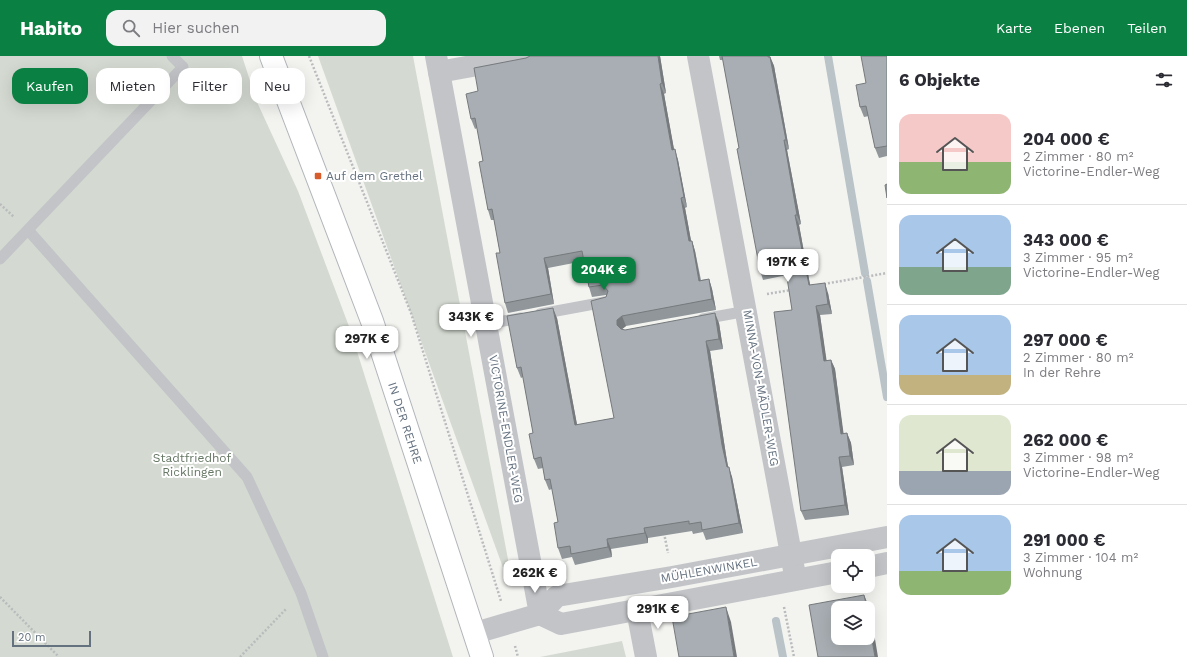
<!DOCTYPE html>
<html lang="de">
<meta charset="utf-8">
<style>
:root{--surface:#fff;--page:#f2f2f3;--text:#2b2b33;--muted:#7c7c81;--line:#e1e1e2;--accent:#0b8043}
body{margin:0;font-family:"Work Sans",sans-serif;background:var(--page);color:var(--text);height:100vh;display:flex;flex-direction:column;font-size:15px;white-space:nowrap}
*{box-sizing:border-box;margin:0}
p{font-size:13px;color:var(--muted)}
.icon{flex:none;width:22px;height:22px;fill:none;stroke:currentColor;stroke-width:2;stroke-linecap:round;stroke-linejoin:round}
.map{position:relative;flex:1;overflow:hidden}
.side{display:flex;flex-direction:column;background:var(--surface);width:300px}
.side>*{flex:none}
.top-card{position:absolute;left:12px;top:12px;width:380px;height:36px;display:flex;gap:8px}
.fabs{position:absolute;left:831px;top:493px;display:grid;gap:8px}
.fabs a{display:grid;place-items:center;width:44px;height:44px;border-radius:8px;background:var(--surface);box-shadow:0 4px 16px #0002;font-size:20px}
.scale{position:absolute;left:12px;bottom:10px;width:79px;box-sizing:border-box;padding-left:4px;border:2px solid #64717f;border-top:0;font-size:11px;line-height:14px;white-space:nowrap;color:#64717f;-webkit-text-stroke:3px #fff;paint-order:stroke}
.price{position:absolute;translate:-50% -34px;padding:0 9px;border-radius:8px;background:#fff;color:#222;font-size:13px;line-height:26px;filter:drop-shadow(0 1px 2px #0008)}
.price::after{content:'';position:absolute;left:50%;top:24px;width:12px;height:9px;margin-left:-6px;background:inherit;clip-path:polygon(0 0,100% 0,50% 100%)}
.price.on{background:var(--accent);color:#fff}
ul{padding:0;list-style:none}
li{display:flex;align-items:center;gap:12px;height:100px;padding:0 12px}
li+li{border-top:1px solid var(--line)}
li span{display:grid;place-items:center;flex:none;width:112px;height:80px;border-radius:12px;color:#555}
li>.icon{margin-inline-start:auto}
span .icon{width:48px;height:48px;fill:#fffc;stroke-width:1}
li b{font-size:17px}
h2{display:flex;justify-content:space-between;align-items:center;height:48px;padding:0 12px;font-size:17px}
.pill{padding:0 14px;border-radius:12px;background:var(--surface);box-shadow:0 4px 16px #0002;font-size:14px;line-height:36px}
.pill.on{background:var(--accent);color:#fff}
header{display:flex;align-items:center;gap:24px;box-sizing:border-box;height:56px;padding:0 20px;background:var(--accent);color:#fff}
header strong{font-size:19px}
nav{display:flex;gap:22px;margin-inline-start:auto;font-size:14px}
.search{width:280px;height:36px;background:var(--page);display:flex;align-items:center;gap:10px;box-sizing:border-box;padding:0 14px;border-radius:12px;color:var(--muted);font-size:15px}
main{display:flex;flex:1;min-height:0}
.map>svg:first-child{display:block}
</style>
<header>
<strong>Habito</strong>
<div class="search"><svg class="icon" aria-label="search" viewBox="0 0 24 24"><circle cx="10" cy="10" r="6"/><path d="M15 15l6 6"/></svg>Hier suchen</div>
<nav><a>Karte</a><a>Ebenen</a><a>Teilen</a></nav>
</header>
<main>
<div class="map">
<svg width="887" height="601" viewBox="0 0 887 601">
<rect width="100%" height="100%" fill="#f3f4f0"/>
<g fill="#d4dad1">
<polygon points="0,0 242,0 257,46 298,135 350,273 453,601 0,601"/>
<polygon points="318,0 413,0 511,519 506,520"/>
<polygon points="622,585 626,601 540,601"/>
</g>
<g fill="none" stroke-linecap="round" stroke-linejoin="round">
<g stroke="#b9c3c8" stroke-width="8">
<polyline points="828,0 865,217"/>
<polyline points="867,225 887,341"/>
<polyline points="776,565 783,601"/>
</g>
<defs>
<polyline id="secondary" points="271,0 372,265 482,601"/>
</defs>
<use href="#secondary" stroke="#b2b6ba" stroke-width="24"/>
<g stroke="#b9bbbd" stroke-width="2.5" stroke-dasharray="2 2" stroke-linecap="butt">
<polyline points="309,0 411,257 501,545"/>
<polyline points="0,148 14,161"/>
<polyline points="824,228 887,217"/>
<polyline points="767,238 791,234"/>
<polyline points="664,477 668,497"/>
<polyline points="0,541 59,601"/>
<polyline points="784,551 794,601"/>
<polyline points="515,590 518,601"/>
<polyline points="240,601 287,552"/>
</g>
<g stroke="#c2c4c8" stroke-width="11">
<polyline points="28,174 247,421 301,537 323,601"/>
<polyline points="0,203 183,11 172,0"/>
<polyline points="540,258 605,246"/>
<polyline points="703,263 747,255"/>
<polyline points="486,268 521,262"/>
</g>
<g stroke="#c2c4c8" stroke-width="22">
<polyline points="436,0 540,558 475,577"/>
<polyline points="698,0 794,514"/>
<polyline points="439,16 527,0"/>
<polyline points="868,511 887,507"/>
<polyline points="838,516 561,568 540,558 557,540 672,521 887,481"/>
<polyline points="637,554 646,601"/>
</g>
<use href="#secondary" stroke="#fff" stroke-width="22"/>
</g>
<g fill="#90969a">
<polygon points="530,0 660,0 666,37 664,38 674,94 678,104 687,151 685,152 691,185 692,185 695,195 701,224 709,223 712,233 716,254 626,270 622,273 625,274 719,267 723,293 710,295 726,399 728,411 732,421 743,477 706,484 703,476 693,478 692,475 648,482 648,487 611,493 612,501 575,509 572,501 562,503 558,492 558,466 552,433 549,434 545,424 543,412 538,413 534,403 533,377 523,321 521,322 517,312 557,262 577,369 614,362 606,241 606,239 592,241 589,231 584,205 548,212 554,248 508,257 505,247 500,197 494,164 491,164 488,154 483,105 477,72 475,73 471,63 478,35 526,2"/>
<polygon points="719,0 770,0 774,10 789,93 787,94 801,168 799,169 810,229 828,237 832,258 820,259 826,304 831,304 835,313 843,378 847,377 851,387 854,409 842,411 849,459 805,464 801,455 792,254 787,219 763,224 760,214 739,92 723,4 720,4"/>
<polygon points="887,0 887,100 879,102 875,92 869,60 864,61 860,51 866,27"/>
</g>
<g fill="#767a7d">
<polygon points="658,0 660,0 666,37 662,27"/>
<polygon points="770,1 774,10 789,93 786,84"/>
<polygon points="660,28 664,38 676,104 672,94"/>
<polygon points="784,84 787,94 801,168 797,159"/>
<polygon points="675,93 678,104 687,151 684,141"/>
<polygon points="681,142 685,152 693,195 689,185"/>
<polygon points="795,159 799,169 812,239 809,229"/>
<polygon points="692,185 695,195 702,235 699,225"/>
<polygon points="544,202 548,212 554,248 551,238"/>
<polygon points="709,223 712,233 716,254 712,243"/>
<polygon points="825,227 828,237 832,258 828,248"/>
<polygon points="816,250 820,259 828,314 824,305"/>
<polygon points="553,252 557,262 579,379 575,369"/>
<polygon points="715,257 719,267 723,293 719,283"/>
<polygon points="622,260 626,270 621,274 617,269 617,264"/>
<polygon points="706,285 710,295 726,399 730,421 727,411 722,389"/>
<polygon points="831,304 835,313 845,388 841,378"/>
<polygon points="847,377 851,387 854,409 850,400"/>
<polygon points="839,401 842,411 849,459 845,449"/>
<polygon points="729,411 732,421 743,477 739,467"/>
<polygon points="644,472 648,482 648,487 645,477"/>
<polygon points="607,483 611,493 612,501 608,491"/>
<polygon points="864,539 870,553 878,601 875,601 868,560 868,552 867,552"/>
<polygon points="726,551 731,566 737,601 734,601"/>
</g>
<g fill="#a8aeb3" stroke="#767a7d">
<polygon points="530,0 658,0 662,27 660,28 672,94 675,93 684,141 681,142 689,185 692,185 699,225 709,223 712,243 622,260 617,264 617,269 621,273 625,274 715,257 719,283 706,285 722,389 727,411 729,411 739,467 702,474 701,466 689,468 689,465 644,472 645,477 607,483 608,491 571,498 570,490 558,492 554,467 558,466 550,423 545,424 541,401 534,403 529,378 533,377 521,311 517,312 507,260 553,252 575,369 614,362 591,245 606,241 608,235 603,229 589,231 582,195 544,202 551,238 505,247 496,197 500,197 492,153 488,154 479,106 483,105 475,62 471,63 466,38 478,35 474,12 526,2"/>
<polygon points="722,0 768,0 768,1 770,1 786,84 784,84 797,159 795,159 809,229 825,227 828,248 816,250 824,305 831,304 841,378 847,377 850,400 839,401 845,449 801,455 774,256 792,254 785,209 760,214 737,93 739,92"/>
<polygon points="861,0 887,0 887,90 875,92 866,50 860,51 856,29 866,27"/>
<polygon points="887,128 887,142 885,129"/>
<polygon points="864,539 867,552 838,552 838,582 868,582 868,560 875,601 818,601 809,549"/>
<polygon points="726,551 734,601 679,601 672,561"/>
</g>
<rect fill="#d75e2c" stroke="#fff" stroke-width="1.5" x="314" y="116" width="8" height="8" rx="2"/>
<g text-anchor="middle" stroke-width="4" stroke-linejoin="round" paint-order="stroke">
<g font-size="12" fill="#64717f" stroke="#fff" text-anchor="start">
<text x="326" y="124">Auf dem Grethel</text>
</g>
<g font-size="12" fill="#64717f" stroke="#fff">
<text transform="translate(761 332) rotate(80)" y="4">MINNA-VON-MÄDLER-WEG</text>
<text transform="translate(405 367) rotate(72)" y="4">IN DER REHRE</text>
<text transform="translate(506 373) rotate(80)" y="4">VICTORINE-ENDLER-WEG</text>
<text transform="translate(709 514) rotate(-10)" y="4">MÜHLENWINKEL</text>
</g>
<g font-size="12" fill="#657663" stroke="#fff">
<text x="192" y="406">Stadtfriedhof<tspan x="192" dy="14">Ricklingen</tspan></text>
</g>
</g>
</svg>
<div class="fabs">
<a><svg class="icon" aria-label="locate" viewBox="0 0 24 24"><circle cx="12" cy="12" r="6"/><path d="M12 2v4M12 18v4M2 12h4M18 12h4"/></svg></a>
<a><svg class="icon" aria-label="layers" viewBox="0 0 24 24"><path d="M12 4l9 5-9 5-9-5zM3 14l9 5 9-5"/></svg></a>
</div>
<div class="scale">20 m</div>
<b class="price" style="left:788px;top:227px">197K €</b>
<b class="price on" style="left:604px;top:235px">204K €</b>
<b class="price" style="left:471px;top:282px">343K €</b>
<b class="price" style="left:367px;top:304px">297K €</b>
<b class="price" style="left:535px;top:538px">262K €</b>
<b class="price" style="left:658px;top:574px">291K €</b>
<div class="top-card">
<a class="pill on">Kaufen</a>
<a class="pill">Mieten</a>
<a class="pill">Filter</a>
<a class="pill">Neu</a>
</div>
</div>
<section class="side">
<h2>6 Objekte<svg class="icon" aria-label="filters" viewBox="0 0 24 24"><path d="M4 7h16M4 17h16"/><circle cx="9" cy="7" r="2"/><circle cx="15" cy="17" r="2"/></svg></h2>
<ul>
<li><span style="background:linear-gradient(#f6c9c9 60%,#8fb573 0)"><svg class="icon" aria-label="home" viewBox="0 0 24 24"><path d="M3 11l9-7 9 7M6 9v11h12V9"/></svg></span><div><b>204 000 €</b><p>2 Zimmer · 80 m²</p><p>Victorine-Endler-Weg</p></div></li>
<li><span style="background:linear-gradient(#a9c7e8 65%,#7fa58c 0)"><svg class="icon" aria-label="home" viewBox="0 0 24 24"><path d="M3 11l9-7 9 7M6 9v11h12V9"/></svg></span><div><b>343 000 €</b><p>3 Zimmer · 95 m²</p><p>Victorine-Endler-Weg</p></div></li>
<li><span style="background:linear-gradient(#a9c7e8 75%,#c2b280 0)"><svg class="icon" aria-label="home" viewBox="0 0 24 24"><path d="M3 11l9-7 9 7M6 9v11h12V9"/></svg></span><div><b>297 000 €</b><p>2 Zimmer · 80 m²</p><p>In der Rehre</p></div></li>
<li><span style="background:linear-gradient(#dfe7d0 70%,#9aa5b1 0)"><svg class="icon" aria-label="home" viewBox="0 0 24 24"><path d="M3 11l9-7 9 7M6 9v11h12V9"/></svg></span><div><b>262 000 €</b><p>3 Zimmer · 98 m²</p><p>Victorine-Endler-Weg</p></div></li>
<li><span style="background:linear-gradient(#a9c7e8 70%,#8fb573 0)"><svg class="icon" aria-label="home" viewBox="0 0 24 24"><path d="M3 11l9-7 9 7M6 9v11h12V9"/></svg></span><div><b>291 000 €</b><p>3 Zimmer · 104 m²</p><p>Wohnung</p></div></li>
</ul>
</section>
</main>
